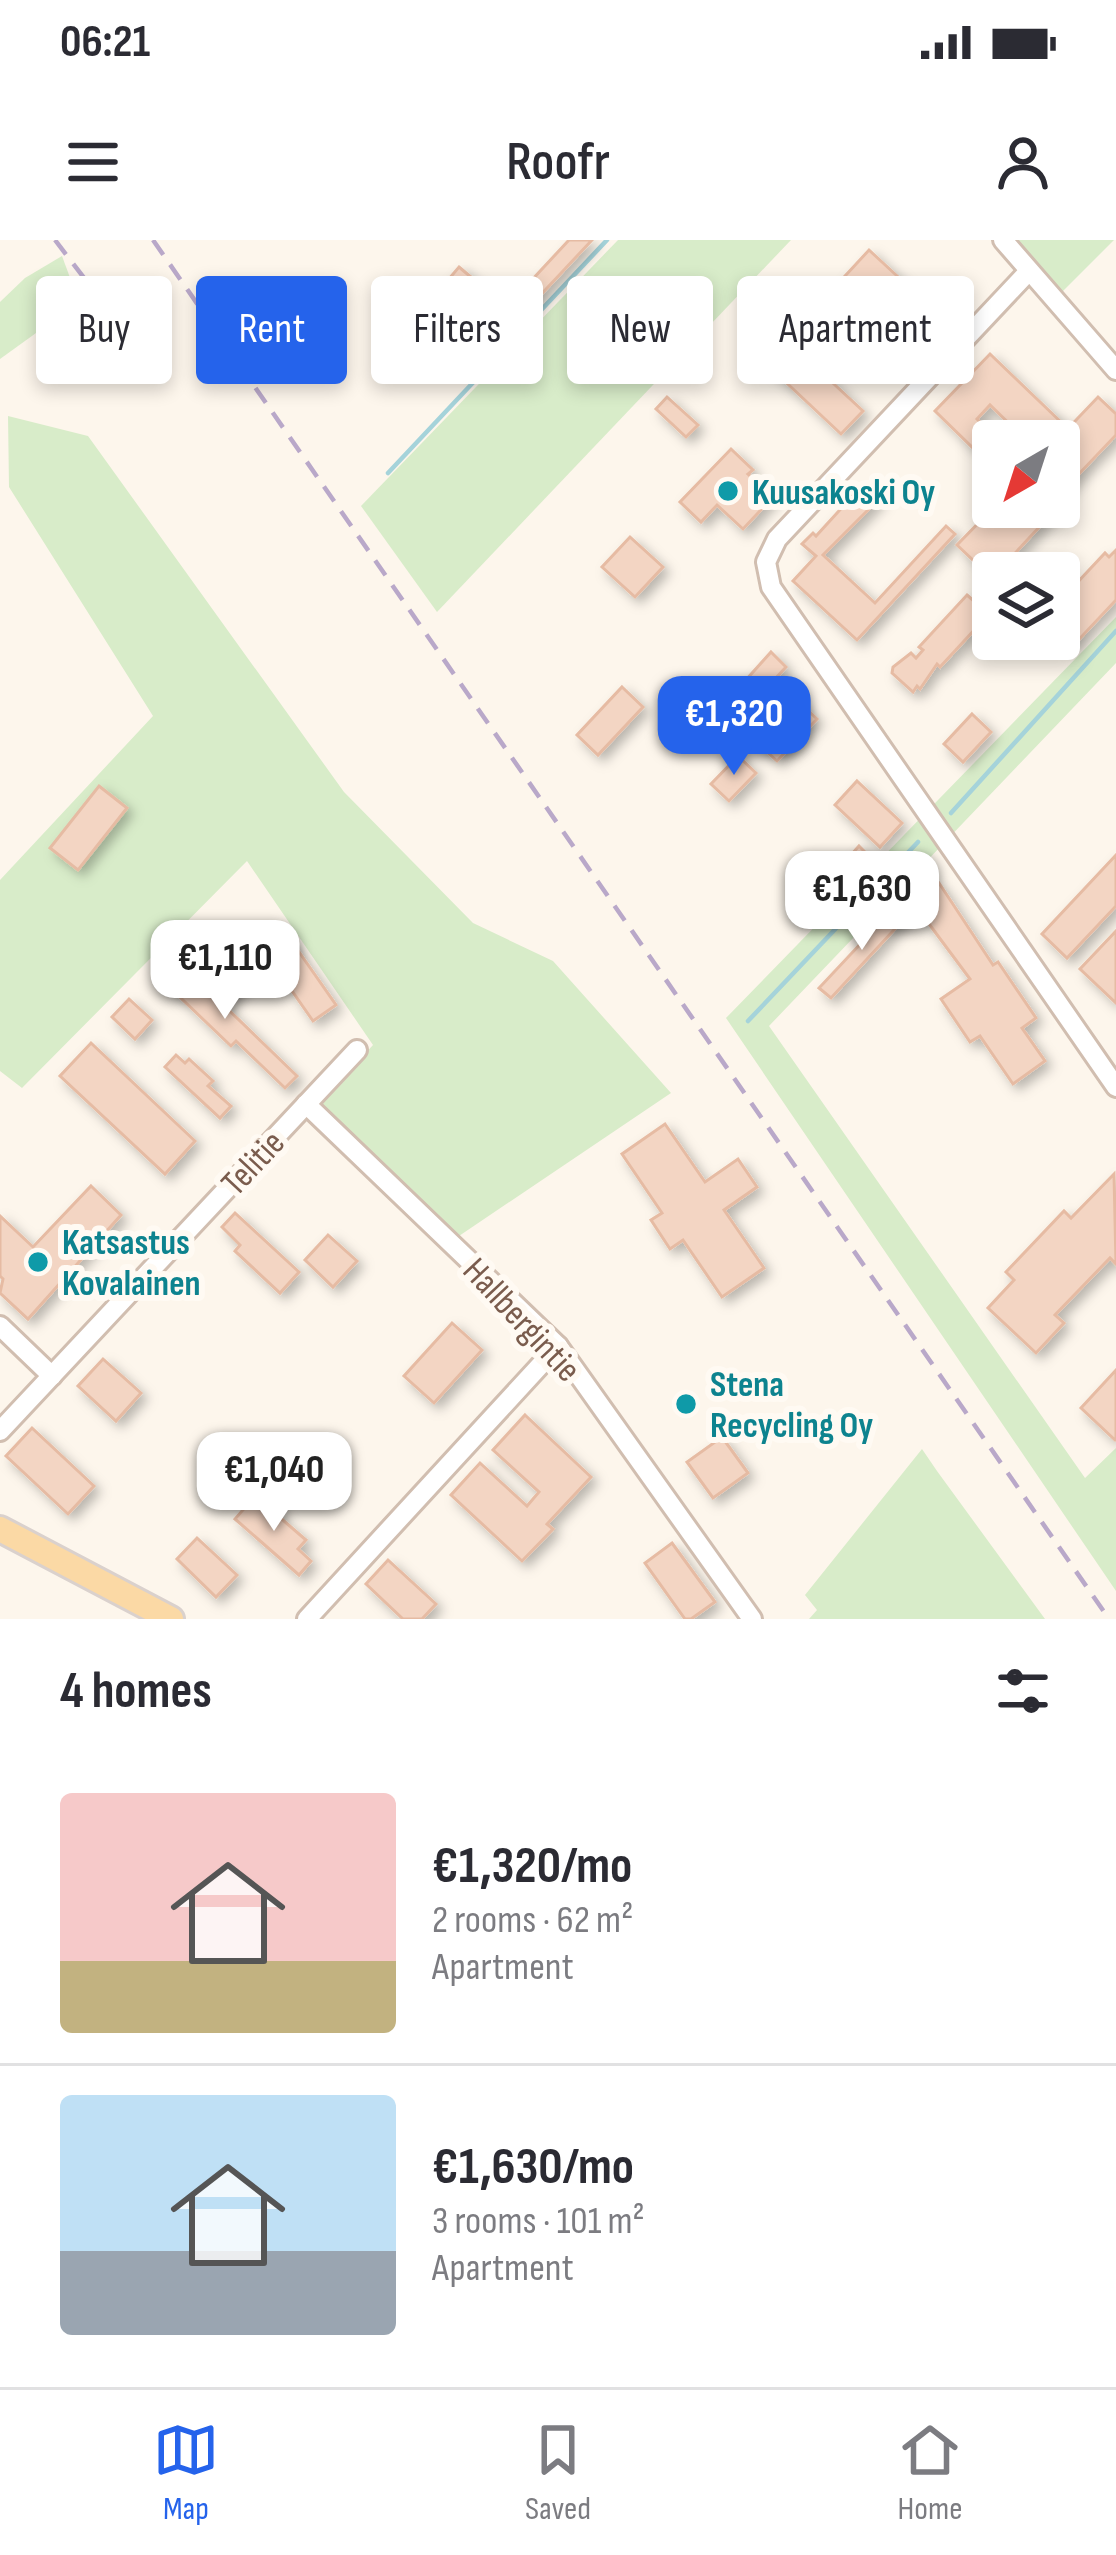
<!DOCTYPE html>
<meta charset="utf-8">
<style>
:root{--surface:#fff;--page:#f2f2f3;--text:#2b2b33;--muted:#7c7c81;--line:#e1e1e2;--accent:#2563eb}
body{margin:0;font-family:"Sofia Sans Condensed",sans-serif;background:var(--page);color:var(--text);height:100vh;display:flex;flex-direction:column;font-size:45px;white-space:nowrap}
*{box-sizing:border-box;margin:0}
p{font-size:39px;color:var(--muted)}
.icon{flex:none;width:66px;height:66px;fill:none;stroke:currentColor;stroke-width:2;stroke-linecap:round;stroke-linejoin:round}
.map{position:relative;height:1379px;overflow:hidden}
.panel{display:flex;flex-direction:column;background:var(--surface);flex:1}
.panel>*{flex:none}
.hud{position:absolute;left:36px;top:36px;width:1044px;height:108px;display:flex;gap:24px}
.needle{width:78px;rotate:219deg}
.tools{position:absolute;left:972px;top:180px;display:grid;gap:24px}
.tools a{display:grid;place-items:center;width:108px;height:108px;border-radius:12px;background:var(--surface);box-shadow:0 6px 18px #0003;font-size:60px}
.price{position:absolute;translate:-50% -102px;padding:0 27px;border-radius:24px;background:#fff;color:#222;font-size:39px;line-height:78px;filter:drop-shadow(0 3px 6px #0008)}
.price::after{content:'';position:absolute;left:50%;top:72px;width:36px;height:27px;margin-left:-18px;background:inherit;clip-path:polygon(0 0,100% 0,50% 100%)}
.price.selected{background:var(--accent);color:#fff}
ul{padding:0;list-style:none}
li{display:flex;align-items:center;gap:36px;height:300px;padding:0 60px}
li+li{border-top:3px solid var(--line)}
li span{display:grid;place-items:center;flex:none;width:336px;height:240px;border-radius:12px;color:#555}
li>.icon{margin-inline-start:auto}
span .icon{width:144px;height:144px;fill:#fffc;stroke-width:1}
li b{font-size:51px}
h2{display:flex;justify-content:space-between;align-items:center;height:144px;padding:0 60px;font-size:51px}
.chip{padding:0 42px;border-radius:12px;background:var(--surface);box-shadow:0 6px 18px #0003;font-size:42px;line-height:108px}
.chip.selected{background:var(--accent);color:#fff}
.status{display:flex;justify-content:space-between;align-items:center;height:84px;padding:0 60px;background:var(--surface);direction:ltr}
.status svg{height:33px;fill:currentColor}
header{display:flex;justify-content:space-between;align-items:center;height:156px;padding:0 60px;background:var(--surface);font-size:54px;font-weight:600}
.tabs{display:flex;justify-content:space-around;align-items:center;height:168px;border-top:3px solid var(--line);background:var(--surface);font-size:33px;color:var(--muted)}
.tabs a{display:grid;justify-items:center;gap:6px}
.tabs .selected{color:var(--accent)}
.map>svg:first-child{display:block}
</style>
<div class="status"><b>06:21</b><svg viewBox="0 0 49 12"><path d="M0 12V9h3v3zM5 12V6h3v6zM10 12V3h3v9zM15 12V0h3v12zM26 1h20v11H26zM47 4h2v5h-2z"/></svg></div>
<header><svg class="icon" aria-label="menu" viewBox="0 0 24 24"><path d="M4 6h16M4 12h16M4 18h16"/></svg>Roofr<svg class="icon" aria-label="person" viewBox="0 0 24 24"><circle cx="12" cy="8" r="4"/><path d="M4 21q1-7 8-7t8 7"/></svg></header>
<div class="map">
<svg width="1116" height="1379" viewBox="0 0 1116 1379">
<defs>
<filter id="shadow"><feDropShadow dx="5.5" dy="5.5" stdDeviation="6" flood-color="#0004"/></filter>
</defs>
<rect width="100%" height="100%" fill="#fdf6ec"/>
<g fill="#d8ecc9">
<polygon points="618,0 791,0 437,372 361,266"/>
<polygon points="1010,0 1114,0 1058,56"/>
<polygon points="62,16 79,62 0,119 0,62 25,38"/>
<polygon points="8,176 88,196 344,552 473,683 553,721 671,853 459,996 316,867 373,805 247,621 22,848 0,831 0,640 153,476 9,247"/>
<polygon points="1116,377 1116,423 769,786 1085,1238 1116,1208 1116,1351 726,778"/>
<polygon points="922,1209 937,1231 1045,1379 809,1379 817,1370 805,1355"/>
</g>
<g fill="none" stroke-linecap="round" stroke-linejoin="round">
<g stroke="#a5d3da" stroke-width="4.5">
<polyline points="388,233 607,0"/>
<polyline points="951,573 1116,391"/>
<polyline points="748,781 918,602"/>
</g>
</g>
<g fill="#f3d5c3" stroke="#e6bba3" stroke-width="3" filter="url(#shadow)">
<polygon points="569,0 592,0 476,124 464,113"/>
<polygon points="869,10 922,59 874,111 821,62"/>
<polygon points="459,27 484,48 454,82 430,61"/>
<polygon points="780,94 863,171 841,194 759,117"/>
<polygon points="990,114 1062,183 1045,201 1027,201 990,165 977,179 988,190 972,207 935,171"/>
<polygon points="667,157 698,185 686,197 656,169"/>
<polygon points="1098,157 1116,174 1116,195 1059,255 1056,201"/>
<polygon points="731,209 753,230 748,234 773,257 743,289 717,265 701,282 680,262"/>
<polygon points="858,250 865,256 870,250 879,259 823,315 875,363 946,286 955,294 857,400 793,341 816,316 802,304 813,293 816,296"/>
<polygon points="994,267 1056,269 992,338 957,305"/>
<polygon points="630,297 663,327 635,357 602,327"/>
<polygon points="1116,310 1116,360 1070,409 1059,399 1059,362 1105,313 1109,317"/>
<polygon points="967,355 989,374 940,427 937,424 920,449 917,446 913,452 892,433 893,427 911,413 916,418 923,410 919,407"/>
<polygon points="771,412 786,427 760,455 745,441"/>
<polygon points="622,447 643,467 598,515 577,495"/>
<polygon points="793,456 817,479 777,521 753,499"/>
<polygon points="972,474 991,492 963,522 944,504"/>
<polygon points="738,516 756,533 729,561 711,544"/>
<polygon points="857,541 902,583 880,607 835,565"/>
<polygon points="99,546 127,568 78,630 50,608"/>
<polygon points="859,606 870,617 828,663 817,653"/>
<polygon points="1116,615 1116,666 1067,718 1042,694"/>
<polygon points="939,643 993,725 998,722 1036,778 1022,788 1045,821 1013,844 980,796 970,802 941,759 970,739 912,661"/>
<polygon points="894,668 905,678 831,758 819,748"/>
<polygon points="1116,691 1116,763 1080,729"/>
<polygon points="290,699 336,765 313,781 267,715"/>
<polygon points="202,707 244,744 231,760 189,723"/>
<polygon points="179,722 297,836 285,848 236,801 231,806 162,740"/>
<polygon points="129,759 152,780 135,799 112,777"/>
<polygon points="91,803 195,901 165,934 60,836"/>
<polygon points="176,815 185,823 189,819 213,841 208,846 231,866 220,878 165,827"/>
<polygon points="665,884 705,942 738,919 757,947 724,970 764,1028 722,1057 683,1000 670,1009 651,980 662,973 622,914"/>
<polygon points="1114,934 1116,1024 1110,1018 1055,1075 1064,1083 1036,1113 988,1068 1014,1040 1006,1032 1064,971 1071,978"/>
<polygon points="91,946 121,975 28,1079 0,1053 3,1039 0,1036 0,976 33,1007"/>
<polygon points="235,973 299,1032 280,1053 235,1011 240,1005 222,987"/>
<polygon points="328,995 357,1021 333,1047 305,1020"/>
<polygon points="452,1083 482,1110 434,1163 404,1136"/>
<polygon points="103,1119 141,1153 116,1181 78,1146"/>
<polygon points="1116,1130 1116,1199 1115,1200 1081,1168"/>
<polygon points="525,1175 591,1237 547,1284 553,1289 522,1321 451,1255 480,1223 527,1266 539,1252 493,1210"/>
<polygon points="32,1188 94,1246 68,1274 6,1216"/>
<polygon points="722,1197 748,1233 713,1258 687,1222"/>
<polygon points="255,1256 306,1300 298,1309 311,1321 299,1335 235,1279"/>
<polygon points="197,1298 237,1335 216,1357 177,1319"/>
<polygon points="672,1303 715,1362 691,1379 685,1379 645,1323"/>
<polygon points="388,1320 436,1364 422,1379 403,1379 366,1344"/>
</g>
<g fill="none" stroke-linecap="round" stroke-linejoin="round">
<defs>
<g id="minor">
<polyline points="1003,0 1116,130"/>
<polyline points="1029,31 777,299 766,322 771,347 1116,847"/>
<polyline points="306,864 558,1106 752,1379"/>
<polyline points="0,1086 52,1136"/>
<polyline points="0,1191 357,810"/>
<polyline points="307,1379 558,1106"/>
</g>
<polyline id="major" points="0,1289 171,1379"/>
</defs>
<use href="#minor" stroke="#d1beb0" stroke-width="24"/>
<use href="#major" stroke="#dad1cd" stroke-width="30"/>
<use href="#minor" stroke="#fff" stroke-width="18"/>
<use href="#major" stroke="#fbd9a5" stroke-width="24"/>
<g stroke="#b9a8c9" stroke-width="4.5" stroke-dasharray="18 12" stroke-linecap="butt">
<polyline points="55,0 164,142"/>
<polyline points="153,0 1109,1379"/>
</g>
</g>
<g fill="#0f9aa8" stroke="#fffaf3" stroke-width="4.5">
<circle cx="728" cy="251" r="12"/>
<circle cx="38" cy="1022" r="12"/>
<circle cx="686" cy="1164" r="12"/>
</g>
<g text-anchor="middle" stroke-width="12" stroke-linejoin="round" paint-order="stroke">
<g font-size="36" font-weight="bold" fill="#0d838f" stroke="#fffaf3" text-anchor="start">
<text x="752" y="264">Kuusakoski Oy</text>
<text x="62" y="1014">Katsastus<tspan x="62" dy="41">Kovalainen</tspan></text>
<text x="710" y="1156">Stena<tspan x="710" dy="41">Recycling Oy</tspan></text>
</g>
<g font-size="36" fill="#7a5c4d" stroke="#fffaf3">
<text transform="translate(252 922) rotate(-47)" y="13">Telitie</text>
<text transform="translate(523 1079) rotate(47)" y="13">Hallbergintie</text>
</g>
</g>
</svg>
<div class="tools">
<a><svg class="needle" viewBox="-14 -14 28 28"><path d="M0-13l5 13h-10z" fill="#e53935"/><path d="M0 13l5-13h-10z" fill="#7c7c81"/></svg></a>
<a><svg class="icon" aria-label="layers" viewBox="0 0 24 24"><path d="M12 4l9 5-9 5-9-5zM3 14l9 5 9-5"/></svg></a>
</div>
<b class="price selected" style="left:734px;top:538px">€1,320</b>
<b class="price" style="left:862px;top:713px">€1,630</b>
<b class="price" style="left:225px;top:782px">€1,110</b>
<b class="price" style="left:274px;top:1294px">€1,040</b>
<div class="hud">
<a class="chip">Buy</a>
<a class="chip selected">Rent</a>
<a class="chip">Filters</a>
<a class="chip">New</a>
<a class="chip">Apartment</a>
</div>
</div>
<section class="panel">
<h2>4 homes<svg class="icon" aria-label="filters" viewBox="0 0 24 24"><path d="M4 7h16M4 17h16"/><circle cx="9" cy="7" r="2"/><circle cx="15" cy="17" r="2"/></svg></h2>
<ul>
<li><span style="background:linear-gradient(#f6c9c9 70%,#c2b280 0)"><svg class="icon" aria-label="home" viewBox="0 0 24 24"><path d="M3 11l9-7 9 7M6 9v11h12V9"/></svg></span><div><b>€1,320/mo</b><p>2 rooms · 62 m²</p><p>Apartment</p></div></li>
<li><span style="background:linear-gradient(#bfe0f5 65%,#9aa5b1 0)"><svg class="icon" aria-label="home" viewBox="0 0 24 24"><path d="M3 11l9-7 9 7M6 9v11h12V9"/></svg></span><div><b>€1,630/mo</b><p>3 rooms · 101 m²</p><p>Apartment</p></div></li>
</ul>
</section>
<nav class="tabs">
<a class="selected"><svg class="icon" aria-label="map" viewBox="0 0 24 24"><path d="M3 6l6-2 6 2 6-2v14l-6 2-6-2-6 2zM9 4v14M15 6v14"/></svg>Map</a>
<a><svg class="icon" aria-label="saved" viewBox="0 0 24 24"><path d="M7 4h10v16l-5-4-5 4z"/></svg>Saved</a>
<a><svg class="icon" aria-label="home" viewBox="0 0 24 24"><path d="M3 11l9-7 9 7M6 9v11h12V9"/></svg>Home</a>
</nav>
